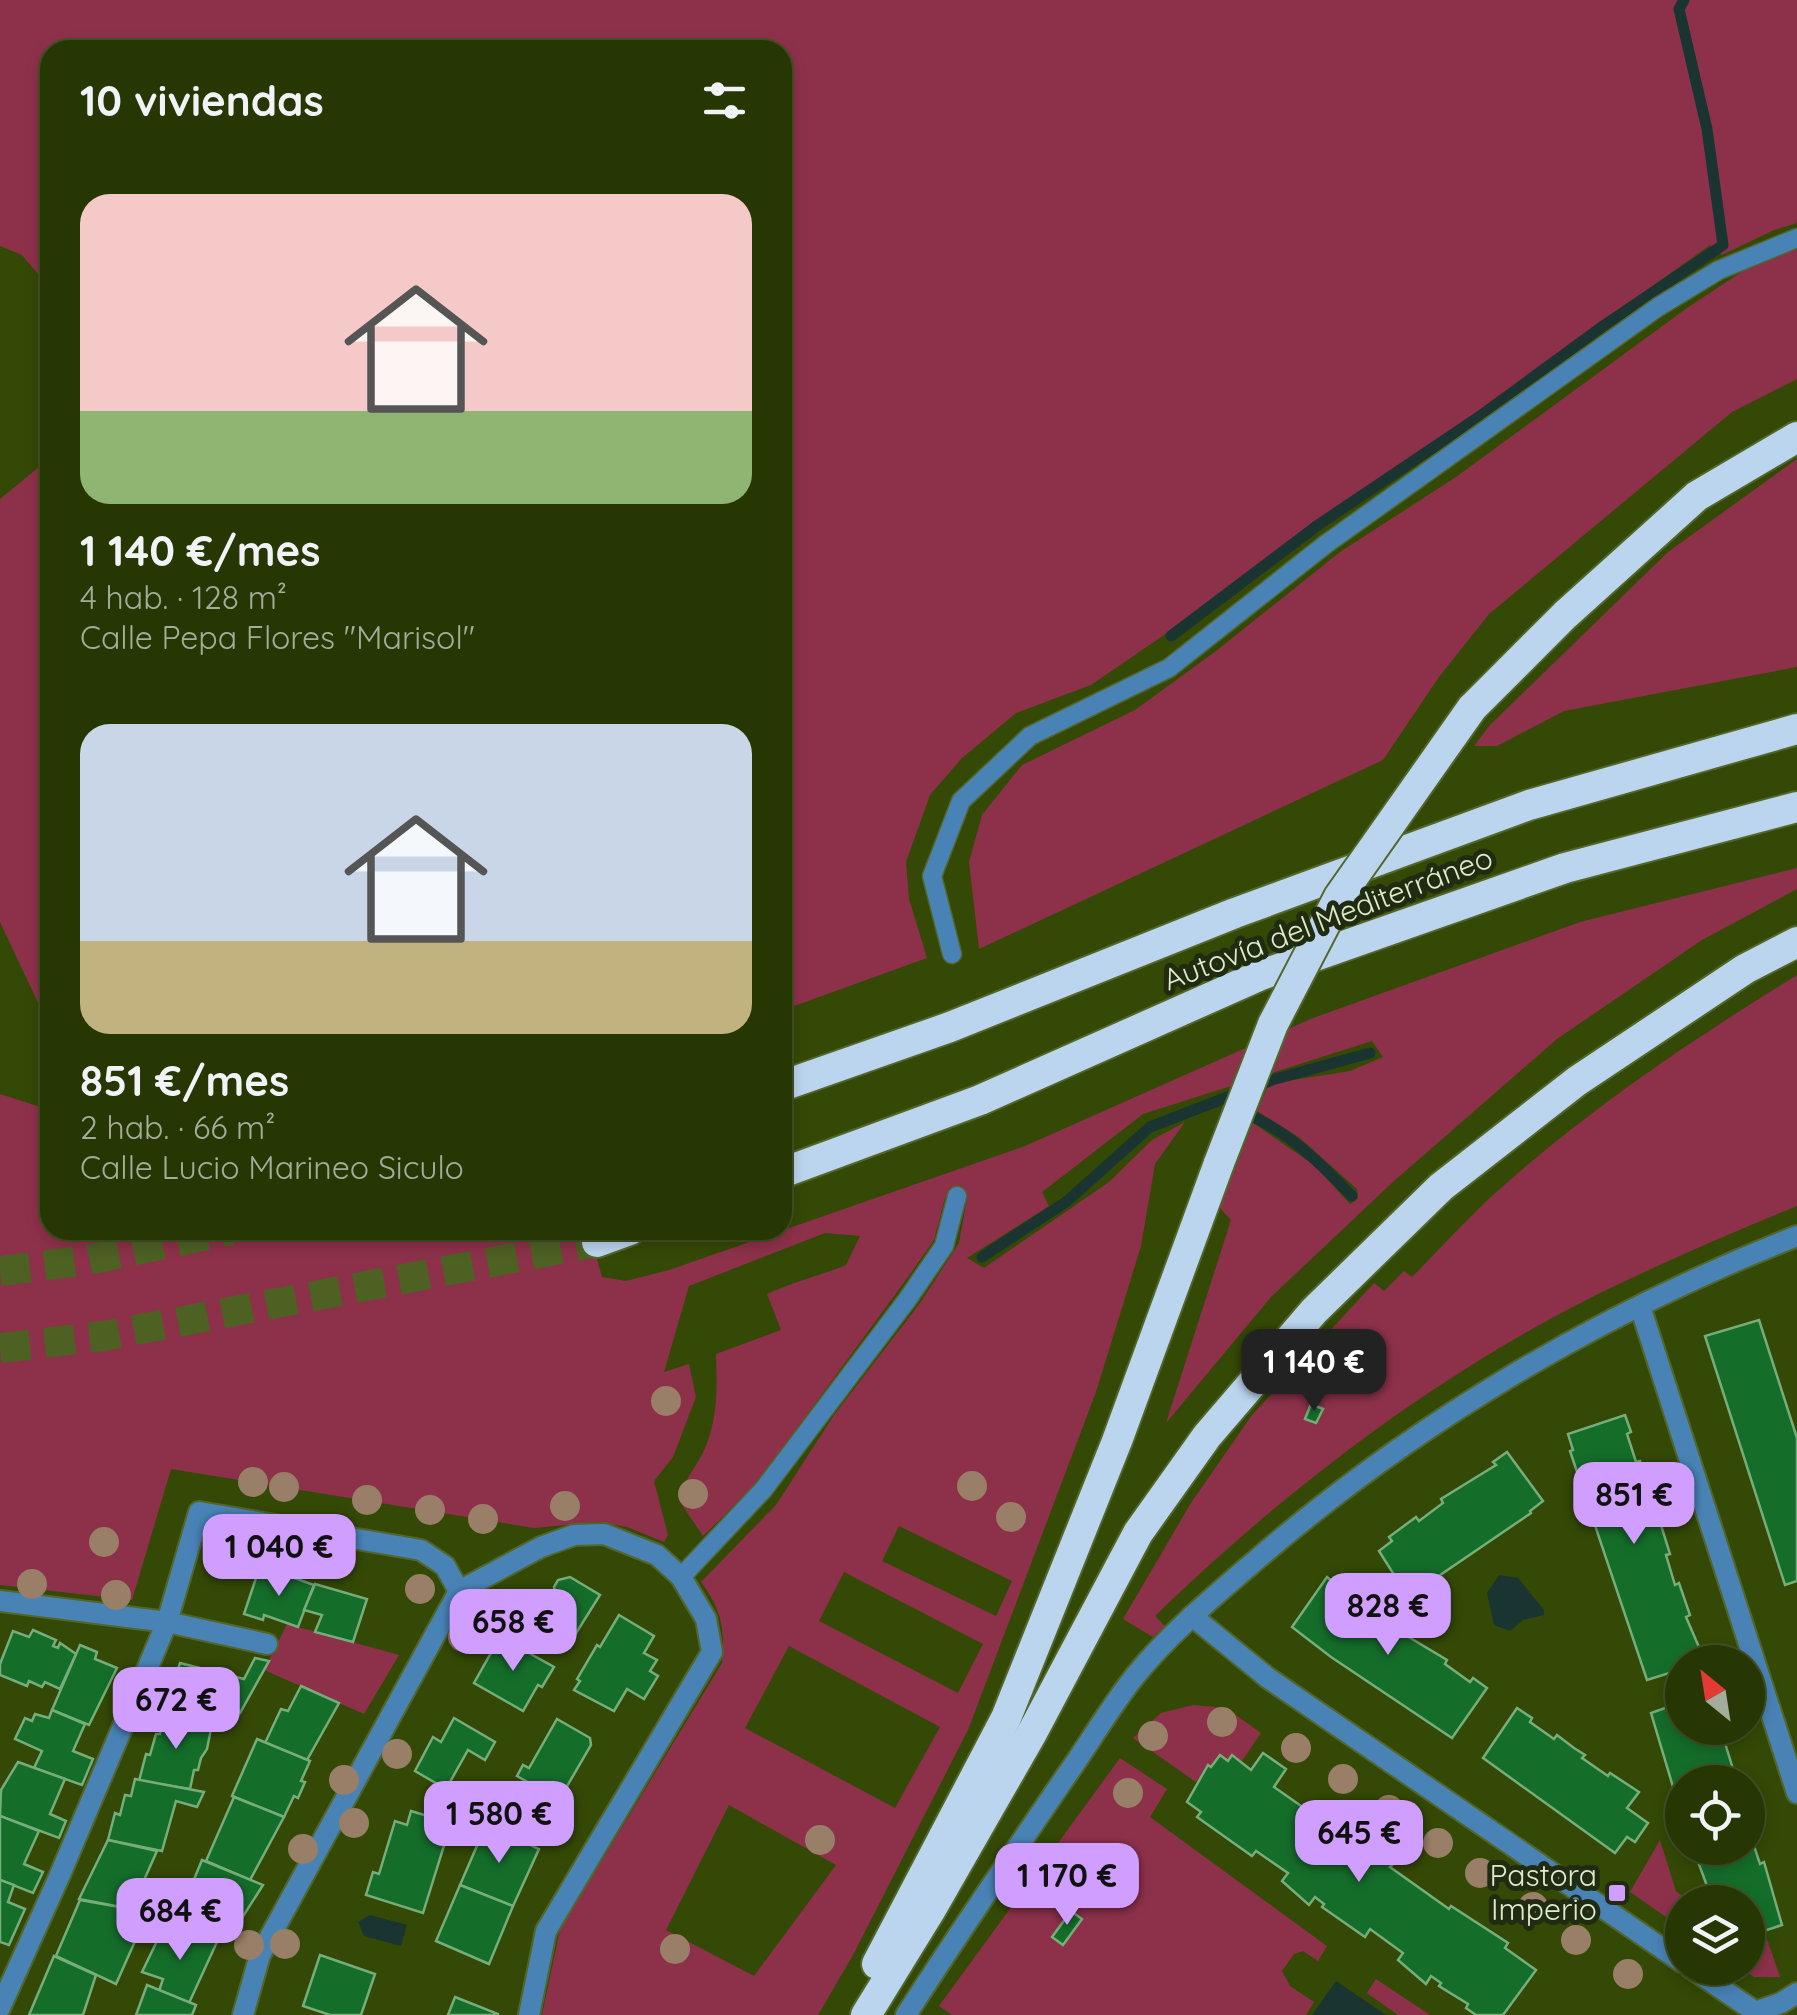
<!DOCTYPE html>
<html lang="es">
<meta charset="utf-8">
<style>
:root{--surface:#273704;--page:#2f3f0e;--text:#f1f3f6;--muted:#a4ac9a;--line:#435126;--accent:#cf9eff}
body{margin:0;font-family:Quicksand,sans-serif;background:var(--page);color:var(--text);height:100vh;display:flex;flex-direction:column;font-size:38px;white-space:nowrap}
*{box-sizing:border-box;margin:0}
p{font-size:32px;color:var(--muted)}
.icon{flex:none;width:55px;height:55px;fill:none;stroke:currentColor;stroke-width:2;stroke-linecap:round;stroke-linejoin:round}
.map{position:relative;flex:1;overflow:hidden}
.details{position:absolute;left:40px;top:40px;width:752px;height:1200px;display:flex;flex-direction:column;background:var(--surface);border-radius:30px;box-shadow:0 5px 15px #0003,0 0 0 2px var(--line)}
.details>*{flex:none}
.needle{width:65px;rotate:330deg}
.tools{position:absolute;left:1665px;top:1645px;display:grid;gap:20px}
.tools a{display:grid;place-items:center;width:100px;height:100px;border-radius:50%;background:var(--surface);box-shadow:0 5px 15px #0003,0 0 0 2px var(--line);font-size:50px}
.price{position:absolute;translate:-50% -85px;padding:0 22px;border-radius:20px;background:var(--accent);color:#111;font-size:32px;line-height:65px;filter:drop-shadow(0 2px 5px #0008)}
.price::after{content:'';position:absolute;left:50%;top:60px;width:30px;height:22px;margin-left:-15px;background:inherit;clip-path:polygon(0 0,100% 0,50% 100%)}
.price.active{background:#222;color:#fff}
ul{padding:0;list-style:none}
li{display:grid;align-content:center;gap:20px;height:530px;padding:0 40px}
li span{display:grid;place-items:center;height:310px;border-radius:30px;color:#555}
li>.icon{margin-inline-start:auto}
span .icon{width:180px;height:180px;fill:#fffc;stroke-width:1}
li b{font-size:42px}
h2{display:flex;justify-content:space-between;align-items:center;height:120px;padding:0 40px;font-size:42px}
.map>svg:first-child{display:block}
</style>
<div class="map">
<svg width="1797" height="2015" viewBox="0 0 1797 2015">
<rect width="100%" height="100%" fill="#344905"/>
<g fill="#8d314a" fill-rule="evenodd">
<polygon points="0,0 1797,0 1797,223 1774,230 1722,255 1710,245 1161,637 1091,685 1016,713 962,758 930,795 906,862 909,899 927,958 783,1010 782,50 50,50 50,288 22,255 0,246"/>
<polygon points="1797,249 1797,379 1732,412 1489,614 1439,677 1383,760 979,949 969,862 982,815 1022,765 1135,710 1216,651 1340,552 1456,477 1687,308 1752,265"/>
<polygon points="50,458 50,1028 0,922 0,499"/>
<polygon points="1797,459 1797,667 1564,711 1497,746 1474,746 1490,725 1668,552"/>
<path d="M1797 868V889L1702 940 1557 1039 1394 1181 1271 1297 1166 1423 1231 1220 1219 1207 1253 1123 1314 1165 1350 1204 1358 1198 1357 1189 1300 1138 1257 1111 1269 1084 1350 1071 1383 1057 1372 1041 1143 1114 1042 1192 1049 1206 967 1258 984 1268 1109 1182 1152 1140 1185 1122 1155 1164 1141 1246 1096 1392 968 1730 853 1955 818 2015H542L560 1929 722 1663C725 1628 722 1611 701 1582L776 1505 834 1415 920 1303 959 1243 967 1198H945L934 1240 911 1273 756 1484 703 1536 680 1502C686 1472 698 1468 707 1443 718 1413 717 1386 716 1354L781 1330 767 1294C793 1282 819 1276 846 1265L860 1236 825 1233 689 1286 664 1372 689 1364 696 1397 673 1457 654 1481 668 1535 664 1542 627 1527 597 1522 534 1528 171 1469 132 1600 0 1585V1094L50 1110V1230H589L602 1277 626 1281 669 1270 1025 1146 1313 1018 1580 922ZM899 1526 1012 1581 996 1616 882 1561ZM844 1572 983 1644 958 1693 819 1621ZM789 1646 940 1727 895 1808 745 1728ZM729 1805 836 1865 754 1976 666 1930Z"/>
<path d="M1797 975V1206C1731 1233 1666 1261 1602 1292 1438 1373 1286 1489 1155 1616L1165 1626 1153 1637 1123 1619 1191 1503 1252 1415 1374 1283 1384 1291 1404 1271 1412 1277C1439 1250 1465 1221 1493 1195 1586 1111 1690 1041 1797 975Z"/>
<polygon points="287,1624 399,1655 364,1714 264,1670"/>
<polygon points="1193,1705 1226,1708 1261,1733 1242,1761 1233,1755 1228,1761 1220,1756 1196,1782 1133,1738 1161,1713"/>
<polygon points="1120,1758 1167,1789 1150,1817 1327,1946 1318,1961 1303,1951 1294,1954 1282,1971 1290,1986 1314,2002 1306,2015 952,2015 939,2006"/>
<polygon points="1660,1840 1676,1891 1689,1902 1682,1902 1682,1928 1630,1892"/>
<polygon points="1748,1938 1767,1939 1780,1977 1754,1977 1741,1968 1748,1968"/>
<polygon points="1376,1979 1430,2015 1398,2015 1367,1993"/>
</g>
<g fill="#1a3431">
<polygon points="1499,1575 1518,1578 1544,1610 1544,1615 1523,1620 1510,1631 1494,1625 1487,1593"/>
<polygon points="370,1915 407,1925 401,1946 364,1936 358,1922"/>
<polygon points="1336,1981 1386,2015 1312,2015"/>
</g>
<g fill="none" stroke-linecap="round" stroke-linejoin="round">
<g stroke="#1a3431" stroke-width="11">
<polyline points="1171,636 1318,525 1483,414 1603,326 1723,245 1707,129 1679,9 1684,0"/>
<path d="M1242 1112C1286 1129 1320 1163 1352 1196"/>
<polyline points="982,1257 1066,1202 1150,1127 1272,1080 1370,1053"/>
</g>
</g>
<g fill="#156d2a" stroke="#76ad7b" stroke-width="2.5">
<polygon points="1759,1320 1797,1438 1797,1581 1785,1585 1705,1336"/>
<polygon points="1311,1404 1323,1409 1316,1423 1305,1419"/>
<polygon points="1625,1415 1631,1432 1627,1434 1636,1462 1640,1461 1656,1524 1660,1522 1670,1554 1666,1555 1675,1585 1679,1583 1690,1615 1686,1617 1705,1661 1682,1662 1682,1669 1647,1680 1570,1451 1573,1450 1568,1434"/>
<polygon points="1507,1452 1543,1501 1530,1511 1531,1513 1430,1582 1413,1598 1398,1577 1396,1578 1379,1551 1392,1541 1389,1537 1416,1517 1419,1521 1443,1503 1441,1499 1496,1465 1493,1462"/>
<polygon points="258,1572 274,1577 274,1574 286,1578 286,1575 314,1585 298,1627 264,1615 263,1620 244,1614"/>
<polygon points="570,1577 600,1595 573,1638 553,1627 551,1630 521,1612 532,1593 552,1606 556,1600 554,1587 558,1580"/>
<polygon points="1327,1577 1364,1608 1367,1604 1394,1623 1392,1627 1447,1660 1445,1664 1470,1682 1473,1678 1487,1688 1452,1738 1331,1657 1292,1627"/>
<polygon points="315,1584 367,1599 353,1642 315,1632 322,1615 304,1610"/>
<polygon points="619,1615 654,1636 644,1653 657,1660 650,1671 658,1676 644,1699 627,1689 614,1711 574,1690 580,1681 577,1679 597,1645 600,1647"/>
<polygon points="33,1630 56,1640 53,1646 58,1648 60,1643 76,1654 60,1689 45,1682 42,1687 29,1681 27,1686 0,1675 0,1664 13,1631 29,1637"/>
<polygon points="500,1637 554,1667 542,1687 538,1685 523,1711 474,1683"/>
<polygon points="80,1645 97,1652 95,1659 117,1668 89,1725 52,1710"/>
<polygon points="255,1658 269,1661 240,1713 227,1710 220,1726 144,1707 149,1696 167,1701 180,1663 244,1679"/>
<polygon points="301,1686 339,1703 307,1760 265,1743 281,1709 288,1711"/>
<polygon points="1682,1702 1682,1728 1716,1728 1720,1741 1724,1740 1734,1772 1730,1773 1733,1782 1682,1782 1682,1817 1651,1713"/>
<polygon points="1517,1708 1532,1718 1530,1722 1554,1739 1557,1735 1574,1748 1585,1755 1582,1758 1608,1776 1610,1773 1639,1792 1627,1808 1648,1823 1635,1842 1627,1837 1615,1853 1483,1758"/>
<polygon points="52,1710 85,1724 73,1751 93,1759 82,1785 34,1768 42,1751 15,1739 25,1718 32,1721 35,1714 49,1718"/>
<polygon points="164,1712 212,1724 207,1749 201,1758 198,1770 194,1770 190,1789 139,1781 146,1754 150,1755 156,1734 160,1734"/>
<polygon points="454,1718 495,1742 485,1760 468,1750 446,1789 415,1771 433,1737 441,1742"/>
<polygon points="557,1719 590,1738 591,1745 559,1800 517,1776 523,1765 529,1768"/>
<polygon points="257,1739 310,1761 301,1781 305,1782 298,1798 294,1796 284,1817 232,1796"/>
<polygon points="1263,1753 1286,1769 1274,1787 1337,1831 1340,1827 1349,1833 1392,1865 1390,1867 1449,1909 1451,1906 1508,1943 1505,1948 1536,1970 1503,2015 1476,2015 1466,2008 1468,2004 1439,1986 1441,1983 1431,1976 1426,1984 1398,1960 1403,1953 1370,1929 1365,1937 1322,1907 1324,1904 1315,1897 1309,1905 1282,1881 1288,1873 1256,1851 1252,1856 1197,1817 1201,1812 1187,1802 1208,1765 1211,1767 1220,1755 1228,1761 1232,1755 1251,1770"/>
<polygon points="18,1762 65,1779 50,1814 66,1821 59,1838 0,1816 1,1790"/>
<polygon points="135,1779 204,1792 197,1807 176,1801 162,1851 108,1840 115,1813 120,1815 125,1795 131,1796"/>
<polygon points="234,1797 284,1817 250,1880 206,1861"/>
<polygon points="411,1811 451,1823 423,1913 366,1895 373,1872 379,1874 395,1821 407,1825"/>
<polygon points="1748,1812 1754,1833 1750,1834 1760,1864 1764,1862 1782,1925 1764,1931 1762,1926 1748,1930 1748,1902 1713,1902 1694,1851 1695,1848 1748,1848"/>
<polygon points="0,1816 39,1831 24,1864 43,1872 33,1893 0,1880"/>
<polygon points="486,1825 539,1849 513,1906 460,1885"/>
<polygon points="108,1840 157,1851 141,1887 144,1887 131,1909 79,1899"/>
<polygon points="202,1860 263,1885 242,1918 229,1912 217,1942 175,1924 182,1907 178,1906 183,1892 188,1894"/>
<polygon points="0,1880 14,1885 8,1902 25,1909 9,1945 0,1942"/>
<polygon points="460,1885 513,1906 489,1964 436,1941"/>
<polygon points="80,1900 148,1912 116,1984 56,1956"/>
<polygon points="1071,1911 1082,1919 1063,1945 1052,1937"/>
<polygon points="182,1927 217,1942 189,2003 159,1991 163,1979 142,1972 160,1935 176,1940"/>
<polygon points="320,1955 375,1974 361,2015 330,2015 303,2006"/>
<polygon points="54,1956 96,1975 83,2015 29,2015"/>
<polygon points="147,1985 196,2005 192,2015 136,2015"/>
<polygon points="455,1997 498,2014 498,2015 448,2015"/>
</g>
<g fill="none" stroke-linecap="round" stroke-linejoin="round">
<g stroke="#4d6123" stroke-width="30" stroke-dasharray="30 15" stroke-linecap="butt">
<polyline points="0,1271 88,1260 231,1230"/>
<polyline points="0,1348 104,1336 597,1242"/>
</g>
<defs>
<g id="service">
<polyline points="952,954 932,876 961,801 1030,736 1169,668 1326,544 1658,307 1719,270 1797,238"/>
<polyline points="681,1577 763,1490 907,1300 944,1246 957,1196"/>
</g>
<g id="minor">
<polyline points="1640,1306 1797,1793"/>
<polyline points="0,1601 167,1622 267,1644"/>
<polyline points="1192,1616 1268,1678 1682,1962"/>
<polyline points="1691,1968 1760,2015"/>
<polyline points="0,2008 59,1877 167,1622 199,1512 421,1550 445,1566 459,1591"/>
<polyline points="1755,2012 1781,2003 1797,1993"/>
<polyline points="243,2015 260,1955 459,1591 541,1547 574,1535 604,1534 657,1555 681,1577 706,1619 712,1652 546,1931 529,2015"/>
<path d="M906 2015C958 1934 1012 1855 1066 1776 1089 1744 1110 1707 1135 1676 1169 1634 1213 1597 1255 1561 1414 1423 1600 1313 1797 1236"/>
</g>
<g id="motorway">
<polyline points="1472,708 1565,615 1697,496 1797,437"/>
<polyline points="782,1086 950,1027 1235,913 1529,805 1797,729"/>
<polyline points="782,1173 980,1100 1261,975 1565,868 1797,807"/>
<polyline points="597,1242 630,1230"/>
<polyline points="877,1964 1006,1718 1117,1441 1219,1163"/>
<polyline points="866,2015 930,1911 1032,1733 1138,1533 1207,1436 1314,1311 1441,1187 1577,1081 1745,969 1797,942"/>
</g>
</defs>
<use href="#service" stroke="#526629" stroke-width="21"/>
<use href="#minor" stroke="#526629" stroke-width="24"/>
<use href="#motorway" stroke="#526629" stroke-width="34"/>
<use href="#service" stroke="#4983b6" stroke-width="18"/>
<use href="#minor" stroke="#4983b6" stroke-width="20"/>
<use href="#motorway" stroke="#bbd5ee" stroke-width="30"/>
<defs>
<polyline id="motorway-bridge" points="1219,1163 1273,1024 1339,897 1472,708"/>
</defs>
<use href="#motorway-bridge" stroke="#526629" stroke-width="34" stroke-linecap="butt"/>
<use href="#motorway-bridge" stroke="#bbd5ee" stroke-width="30"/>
</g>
<g fill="#997f67">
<circle cx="666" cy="1401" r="15"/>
<circle cx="253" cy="1482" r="15"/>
<circle cx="972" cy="1486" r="15"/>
<circle cx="284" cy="1487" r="15"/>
<circle cx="693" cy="1494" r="15"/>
<circle cx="367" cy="1500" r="15"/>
<circle cx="565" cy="1506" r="15"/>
<circle cx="430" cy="1510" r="15"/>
<circle cx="1011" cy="1517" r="15"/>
<circle cx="483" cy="1519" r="15"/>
<circle cx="104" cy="1542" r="15"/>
<circle cx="32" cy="1584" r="15"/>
<circle cx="420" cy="1589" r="15"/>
<circle cx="116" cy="1595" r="15"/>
<circle cx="463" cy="1637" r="15"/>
<circle cx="1222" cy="1722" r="15"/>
<circle cx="1153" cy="1736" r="15"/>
<circle cx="1296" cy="1748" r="15"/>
<circle cx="397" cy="1754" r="15"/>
<circle cx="1343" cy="1779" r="15"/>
<circle cx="344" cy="1780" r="15"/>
<circle cx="1128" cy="1793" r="15"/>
<circle cx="1389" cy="1810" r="15"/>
<circle cx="354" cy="1823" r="15"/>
<circle cx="820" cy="1840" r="15"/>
<circle cx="1438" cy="1843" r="15"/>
<circle cx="303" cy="1849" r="15"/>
<circle cx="1480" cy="1873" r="15"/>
<circle cx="1533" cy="1907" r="15"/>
<circle cx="1576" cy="1940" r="15"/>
<circle cx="285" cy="1944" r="15"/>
<circle cx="249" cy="1945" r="15"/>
<circle cx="675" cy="1949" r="15"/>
<circle cx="1628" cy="1974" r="15"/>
</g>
<rect fill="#cf9eff" stroke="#212b11" stroke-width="4" x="1607" y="1883" width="20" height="20" rx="5"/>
<g text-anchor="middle" stroke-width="10" stroke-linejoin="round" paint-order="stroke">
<g font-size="30" fill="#ddeccb" stroke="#212b11">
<text transform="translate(1328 919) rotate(-21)" y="10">Autovía del Mediterráneo</text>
</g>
<g font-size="30" fill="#ddeccb" stroke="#212b11" text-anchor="end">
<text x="1597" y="1886">Pastora<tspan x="1597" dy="34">Imperio</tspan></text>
</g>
</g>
</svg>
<div class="tools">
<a><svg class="needle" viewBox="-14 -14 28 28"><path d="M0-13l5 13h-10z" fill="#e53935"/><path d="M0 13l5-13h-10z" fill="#a4ac9a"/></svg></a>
<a><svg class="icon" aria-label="locate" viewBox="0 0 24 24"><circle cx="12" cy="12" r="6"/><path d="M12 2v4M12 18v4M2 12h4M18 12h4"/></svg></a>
<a><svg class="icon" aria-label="layers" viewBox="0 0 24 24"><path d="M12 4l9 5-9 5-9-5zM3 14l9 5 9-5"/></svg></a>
</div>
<b class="price active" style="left:1314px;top:1414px">1 140 €</b>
<b class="price" style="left:1634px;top:1547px">851 €</b>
<b class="price" style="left:279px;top:1599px">1 040 €</b>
<b class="price" style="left:1388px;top:1658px">828 €</b>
<b class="price" style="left:513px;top:1674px">658 €</b>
<b class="price" style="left:176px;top:1752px">672 €</b>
<b class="price" style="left:499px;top:1866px">1 580 €</b>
<b class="price" style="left:1359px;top:1885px">645 €</b>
<b class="price" style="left:1067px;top:1928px">1 170 €</b>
<b class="price" style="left:180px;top:1963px">684 €</b>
<section class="details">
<h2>10 viviendas<svg class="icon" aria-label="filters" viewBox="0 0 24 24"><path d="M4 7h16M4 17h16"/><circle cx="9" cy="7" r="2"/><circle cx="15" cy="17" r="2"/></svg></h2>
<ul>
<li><span style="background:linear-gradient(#f6c9c9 70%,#8fb573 0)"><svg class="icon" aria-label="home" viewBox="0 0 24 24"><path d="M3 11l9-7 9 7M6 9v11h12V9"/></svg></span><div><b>1 140 €/mes</b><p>4 hab. · 128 m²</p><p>Calle Pepa Flores &quot;Marisol&quot;</p></div></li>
<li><span style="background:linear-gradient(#c9d6e8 70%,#c2b280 0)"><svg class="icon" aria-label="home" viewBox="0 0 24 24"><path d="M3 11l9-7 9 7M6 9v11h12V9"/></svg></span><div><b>851 €/mes</b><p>2 hab. · 66 m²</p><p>Calle Lucio Marineo Siculo</p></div></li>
</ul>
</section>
</div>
